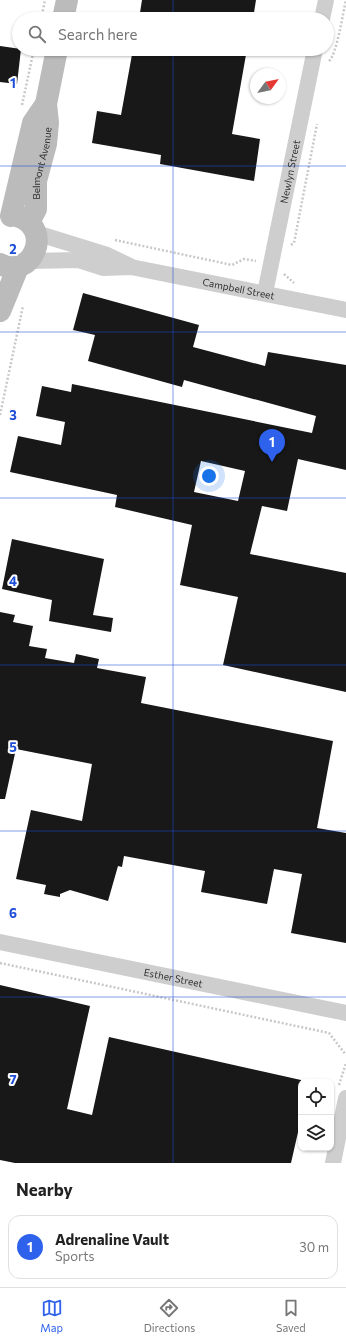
<!DOCTYPE html>
<html lang="en">
<head>
<meta charset="utf-8">
<style>
	:root { --surface:#fff; --page:#f2f2f2; --text:#222; --muted:#767676; --line:#e0e0e0; --accent:#2e62ed }
	body { margin:0; font-family:Commissioner,sans-serif; background:var(--page); color:var(--text) }
	.controls { position:absolute; right:12px; bottom:12px; display:grid; overflow:hidden; border-radius:8px; box-shadow:0 1px 3px #0004 }
	.controls button { width:36px; height:36px; display:grid; place-items:center; padding:0; border:0; border-bottom:1px solid var(--line); background:var(--surface); color:var(--text); font:20px sans-serif }
	.compass { position:absolute; left:250px; top:68px; width:36px; height:36px; border-radius:50%; background:var(--surface); box-shadow:0 1px 3px #0004; rotate:57deg }
	.you { position:absolute; left:209px; top:476px; width:14px; height:14px; margin:-10px; border:3px solid #fff; border-radius:50%; background:#1a73e8; box-shadow:0 0 0 6px #1a73e833 }
	.badge { display:grid; place-items:center; width:26px; height:26px; border-radius:50%; background:var(--accent); color:#fff; font-size:13px; font-weight:700 }
	.pin { position:absolute; translate:-50% -33px; filter:drop-shadow(0 1px 2px #0008) }
	.pin::after { content:''; position:absolute; top:21px; width:14px; height:12px; background:inherit; clip-path:polygon(0 0,100% 0,50% 100%) }
	.list { margin:0; padding:0; list-style:none }
	h2 { display:flex; justify-content:space-between; align-items:center; height:52px; margin:0; padding:0 16px; font-size:17px }
	h2 small { font-size:13px; font-weight:400; color:var(--muted) }
	.list li { display:grid; grid-template-columns:26px 1fr auto; gap:12px; align-items:center; box-sizing:border-box; height:64px; margin:0 8px 8px; padding:0 8px; border:1px solid var(--line); border-radius:12px }
	.list b { display:block; font-size:15px; white-space:nowrap }
	.list p { margin:0; font-size:13px; white-space:nowrap; color:var(--muted) }
	.list em { font-size:13px; font-style:normal; color:var(--muted) }
	.icon { flex:none; width:22px; height:22px; fill:none; stroke:currentColor; stroke-width:2; stroke-linecap:round; stroke-linejoin:round }
	.map { position:relative; flex:none; width:346px; height:1163px; overflow:hidden }
	.search { position:absolute; background:var(--surface); box-shadow:0 1px 3px #0004; left:12px; right:12px; top:12px; height:44px; display:flex; align-items:center; gap:10px; box-sizing:border-box; padding:0 14px; border-radius:22px; color:var(--muted); font-size:15px }
	.sheet { height:124px; background:var(--surface) }
	nav { display:flex; justify-content:space-around; align-items:center; box-sizing:border-box; height:56px; border-top:1px solid var(--line); background:var(--surface); font-size:11px; color:var(--muted) }
	nav a { display:grid; justify-items:center; gap:2px }
	nav .on { color:var(--accent) }
	.map>svg:first-child { display:block }
	.building { fill:#181818; fill-rule:evenodd }
	.lines { fill:none; stroke-linecap:round; stroke-linejoin:round }
	.path { stroke:#c8c8c8; stroke-width:2.5; stroke-dasharray:2 2; stroke-linecap:butt }
	.minor { stroke:#cecece; stroke-width:16 }
	.secondary { stroke:#bbb; stroke-width:22 }
	.grid { fill:none; stroke:#1d4ed8; stroke-width:1; stroke-opacity:0.55 }
	.labels { text-anchor:middle; dominant-baseline:central; stroke-width:4; stroke-linejoin:round; paint-order:stroke }
	.street-label { font-size:10px; fill:#313131; stroke:#fff }
	.grid-label { font-size:13px; text-anchor:middle; font-weight:bold; fill:#1d4ed8; stroke:#fff; stroke-width:4; stroke-linejoin:round; paint-order:stroke }
</style>
</head>
<body>
<div class="map">
<svg width="346" height="1163" viewBox="0 0 346 1163">
	<rect width="100%" height="100%" fill="#fff"/>
	<!-- building -->
	<g class="building">
		<path d="M142 0H256L253 19H139Z"/>
		<path d="M0 46 21 49 17 84 0 82Z"/>
		<path d="M133 49H247L232 134 260 139 254 181 160 164 161 155 92 143 97 111 121 115Z"/>
		<path d="M83 293 199 325 193 347 265 366 268 352 346 365V470L298 459 287 511 262 506 250 554 346 573V692L223 665 238 597 180 585 192 525 115 507 117 495 10 472 18 436 61 445 65 422 36 416 42 386 71 392 72 384 312 433 316 416 184 380 182 387 88 361 95 335 73 330ZM201 461 245 471 238 501 194 492Z"/>
		<path d="M12 539 104 559 93 615 113 618 111 632 49 621 52 600 2 589Z"/>
		<path d="M0 612 15 615 13 622 33 626 29 646 47 649 45 658 74 663 76 654 99 659 97 668 146 677 141 703 333 741 317 828 346 833V943L291 933 302 874 274 869 267 904 201 892 205 871 124 856 122 867 118 866 108 901 70 890 60 894V897L44 894 46 885 16 879 31 810 82 821 92 764 16 749 5 799H0Z"/>
		<path d="M0 985 90 1006 67 1109 92 1115 109 1037 301 1080V1119L291 1163H15L0 1160Z"/>
	</g>
	<g class="lines">
		<!-- path -->
		<g class="path">
			<path d="M41 19 45 0"/>
			<path d="M329 61C337 54 343 12 346 0"/>
			<path d="M22 105 34 49"/>
			<path d="M115 240 232 265 244 259 256 261"/>
			<path d="M291 245 294 243 317 124"/>
			<path d="M284 274 294 283"/>
			<path d="M0 415 23 306"/>
			<path d="M0 963 329 1033 346 1055"/>
			<path d="M339 1085 346 1063"/>
		</g>
		<!-- minor -->
		<g class="minor">
			<path d="M322 19 326 0"/>
			<path d="M36 233 107 255 130 266"/>
			<path id="s1" d="M28 261 78 260 103 268 131 267 346 310"/>
			<path id="s2" d="M265 293 315 49"/>
			<path id="s3" d="M0 942 346 1013"/>
			<path d="M333 1163 346 1098"/>
		</g>
		<!-- secondary -->
		<g class="secondary">
			<path d="M63 19 67 0"/>
			<path d="M11 216 33 123 46 104"/>
			<path id="s4" d="M29 222 36 209V181L46 144 48 123 46 104 57 49"/>
			<path d="M0 264C32 281 55 228 17 216"/>
			<path d="M0 311 18 267"/>
		</g>
	</g>
	<!-- grid -->
	<path class="grid" d="M173 0V19M173 49V1163M0 166H346M0 332H346M0 498H346M0 665H346M0 831H346M0 997H346"/>
	<g class="labels">
		<!-- street labels -->
		<g class="street-label">
			<text stroke="none"><textPath href="#s4" startOffset="61">Belmont Avenue</textPath></text>
			<text stroke="none"><textPath href="#s2" startOffset="124">Newlyn Street</textPath></text>
			<text stroke="none"><textPath href="#s1" startOffset="214">Campbell Street</textPath></text>
			<text stroke="none"><textPath href="#s3" startOffset="177">Esther Street</textPath></text>
		</g>
	</g>
	<g class="grid-label">
		<text x="13" y="88">1</text>
		<text x="13" y="254">2</text>
		<text x="13" y="420">3</text>
		<text x="13" y="586">4</text>
		<text x="13" y="752">5</text>
		<text x="13" y="918">6</text>
		<text x="13" y="1084">7</text>
	</g>
</svg>
<div class="controls">
<button><svg class="icon" aria-label="locate" viewBox="0 0 24 24"><circle cx="12" cy="12" r="6"/><path d="M12 2v4M12 18v4M2 12h4M18 12h4"/></svg></button>
<button><svg class="icon" aria-label="layers" viewBox="0 0 24 24"><path d="M12 4l9 5-9 5-9-5zM3 14l9 5 9-5"/></svg></button>
</div>
<svg class="compass" viewBox="-18 -18 36 36"><path d="M0-13l5 13h-10z" fill="#e53935"/><path d="M0 13l5-13h-10z" fill="#767676"/></svg>
<div class="you"></div>
<div class="pin badge" style="left:272px;top:462px">1</div>
<div class="search"><svg class="icon" aria-label="search" viewBox="0 0 24 24"><circle cx="10" cy="10" r="6"/><path d="M15 15l6 6"/></svg>Search here</div>
</div>
<section class="sheet">
<h2>Nearby<small></small></h2>
<ul class="list">
<li><span class="badge">1</span><div><b>Adrenaline Vault</b><p>Sports</p></div><em>30 m</em></li>
</ul>
</section>
<nav>
<a class="on"><svg class="icon" aria-label="map" viewBox="0 0 24 24"><path d="M3 6l6-2 6 2 6-2v14l-6 2-6-2-6 2zM9 4v14M15 6v14"/></svg>Map</a>
<a><svg class="icon" aria-label="directions" viewBox="0 0 24 24"><path d="M12 3l9 9-9 9-9-9zM9 14v-3h6M13 9l2 2-2 2"/></svg>Directions</a>
<a><svg class="icon" aria-label="saved" viewBox="0 0 24 24"><path d="M7 4h10v16l-5-4-5 4z"/></svg>Saved</a>
</nav>
</body>
</html>
